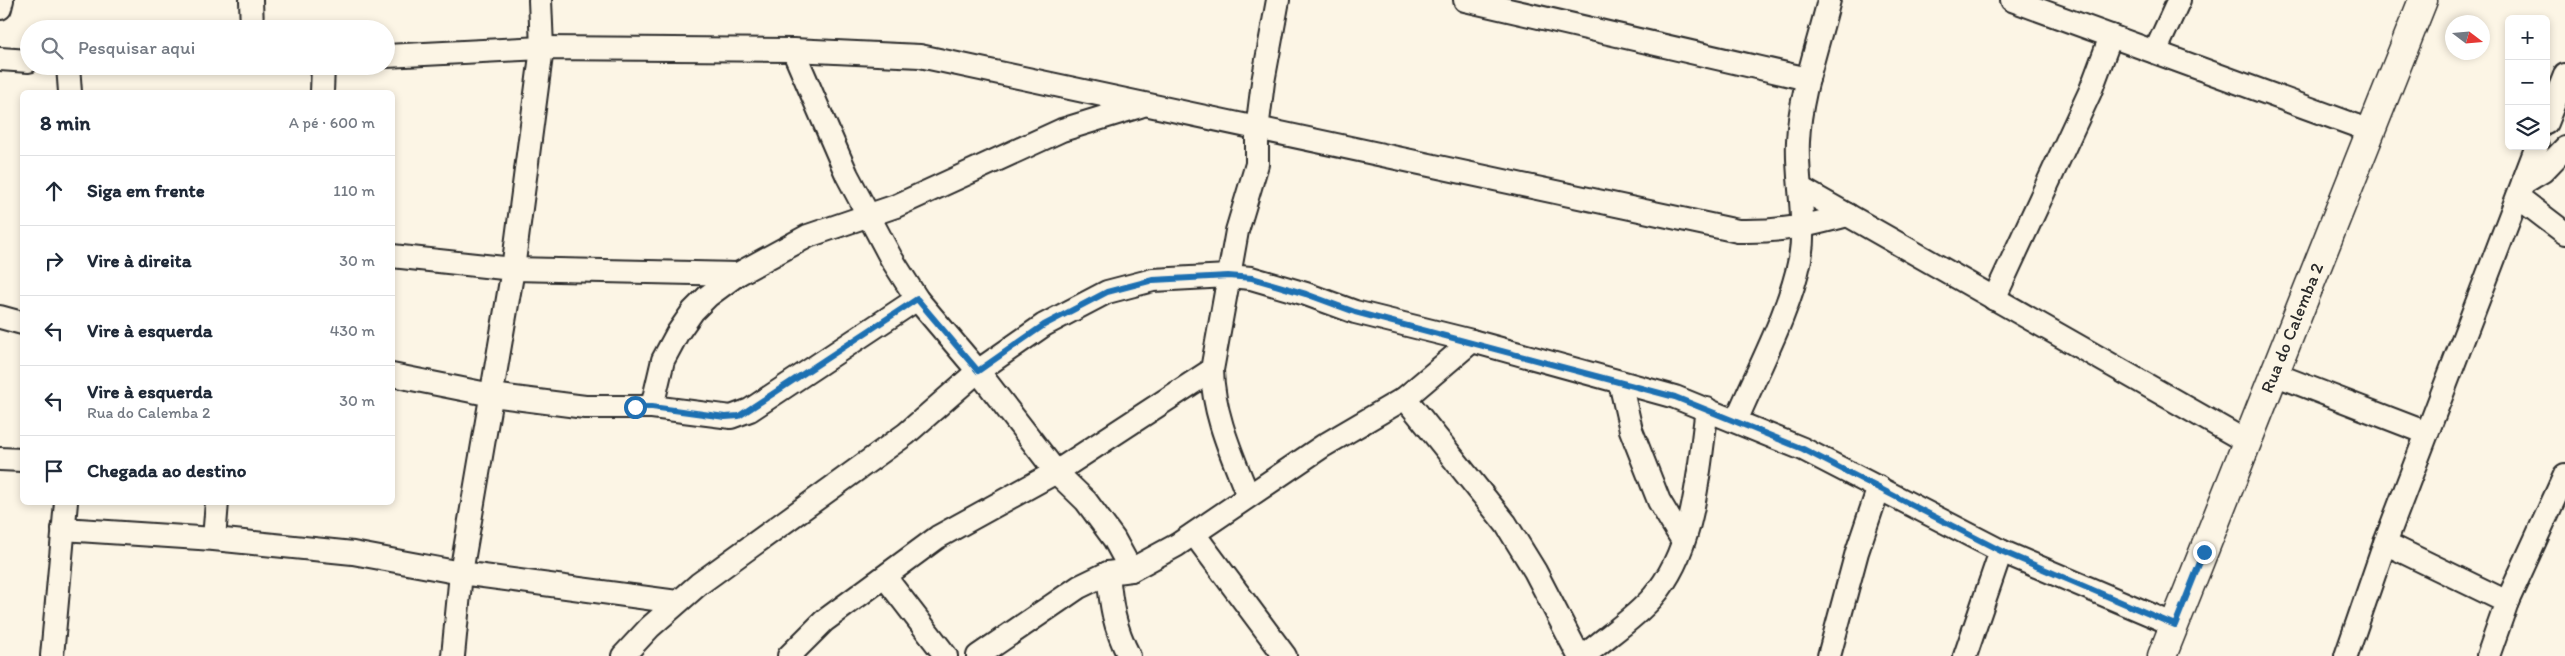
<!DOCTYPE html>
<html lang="pt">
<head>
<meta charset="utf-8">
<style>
	:root { --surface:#fff; --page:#f6f6f7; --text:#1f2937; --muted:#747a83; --line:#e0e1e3 }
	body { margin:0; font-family:Itim,sans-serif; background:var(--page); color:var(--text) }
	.controls { position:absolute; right:15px; top:15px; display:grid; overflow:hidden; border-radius:8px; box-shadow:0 2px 8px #0003 }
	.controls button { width:45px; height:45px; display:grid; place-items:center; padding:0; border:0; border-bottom:1px solid var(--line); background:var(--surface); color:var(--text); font:25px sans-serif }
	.compass { position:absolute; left:2445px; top:15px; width:45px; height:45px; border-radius:50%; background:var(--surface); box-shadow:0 2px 8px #0003; rotate:106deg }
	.stop { position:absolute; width:15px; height:15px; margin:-11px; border:4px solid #1f6fb2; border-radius:50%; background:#fff }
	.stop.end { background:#1f6fb2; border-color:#fff; box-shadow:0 1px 5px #0008 }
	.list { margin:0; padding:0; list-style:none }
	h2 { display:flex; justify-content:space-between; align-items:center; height:65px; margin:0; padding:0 20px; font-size:21px }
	h2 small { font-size:16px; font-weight:400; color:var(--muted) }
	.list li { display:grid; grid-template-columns:32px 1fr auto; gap:15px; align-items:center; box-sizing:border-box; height:70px; padding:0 20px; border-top:1px solid var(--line) }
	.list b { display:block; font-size:19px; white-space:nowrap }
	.list p { margin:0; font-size:16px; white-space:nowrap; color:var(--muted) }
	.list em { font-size:16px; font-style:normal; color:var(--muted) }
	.icon { flex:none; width:28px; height:28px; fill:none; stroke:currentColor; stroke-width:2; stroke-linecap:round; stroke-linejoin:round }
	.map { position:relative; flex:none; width:2565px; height:656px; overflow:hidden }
	.search { position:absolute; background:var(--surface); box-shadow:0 2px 8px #0003; left:20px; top:20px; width:375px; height:55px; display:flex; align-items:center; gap:12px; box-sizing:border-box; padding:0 18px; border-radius:28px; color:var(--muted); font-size:19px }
	.panel { position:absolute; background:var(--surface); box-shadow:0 2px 8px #0003; left:20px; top:90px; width:375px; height:415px; border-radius:8px }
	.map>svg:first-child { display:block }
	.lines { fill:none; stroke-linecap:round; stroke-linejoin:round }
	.minor-casing { stroke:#2b2b2b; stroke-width:26 }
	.secondary-casing { stroke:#2b2b2b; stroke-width:31 }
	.minor { stroke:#fcf5e5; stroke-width:22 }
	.secondary { stroke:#fcf5e5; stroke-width:28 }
	.route { stroke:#1f6fb2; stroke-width:6 }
	.labels { text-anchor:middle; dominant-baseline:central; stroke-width:4; stroke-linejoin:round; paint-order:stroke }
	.street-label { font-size:18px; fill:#2b2b2b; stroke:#fcf5e5 }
</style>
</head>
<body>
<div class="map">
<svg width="2565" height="656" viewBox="0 0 2565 656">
	<rect width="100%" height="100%" fill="#fcf5e5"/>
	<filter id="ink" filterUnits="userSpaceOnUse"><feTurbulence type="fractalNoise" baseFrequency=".02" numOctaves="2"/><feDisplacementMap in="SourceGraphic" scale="10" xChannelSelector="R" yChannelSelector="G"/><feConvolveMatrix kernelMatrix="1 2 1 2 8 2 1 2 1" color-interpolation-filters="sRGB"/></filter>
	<g filter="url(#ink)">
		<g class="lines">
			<!-- minor casing -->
			<g class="minor-casing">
				<g id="minor">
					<path d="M251 0 252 29"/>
					<path d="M1465 0 1808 79"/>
					<path d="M2012 0 2371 131"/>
					<path d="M0 8 2 0"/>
					<path d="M793 50 847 175 891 258 917 299 978 371 1056 472 1086 501 1114 539 1131 570"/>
					<path d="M2155 52 2179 0"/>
					<path d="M386 56 542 48 793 50 920 56 1738 231C1780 232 1807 226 1848 215"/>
					<path d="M0 59 29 61"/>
					<path d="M68 66 70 92"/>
					<path d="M322 92 323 66"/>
					<path d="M2546 123 2565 75"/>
					<path d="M2523 183 2543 171 2565 148"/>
					<path d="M1802 189 2247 442"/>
					<path d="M2518 197 2565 233"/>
					<path d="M392 256 513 269 738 274"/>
					<path d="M1994 299 2090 92 2111 36"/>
					<path d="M0 317 22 323"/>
					<path d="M2274 374 2427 433"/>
					<path d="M392 375 492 395 585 407H652L731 417 750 410 917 299"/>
					<path d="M1620 382 1631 430 1659 501 1683 541"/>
					<path d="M1405 398 1506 524 1535 571 1579 656"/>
					<path d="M652 407 663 360 677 334 693 311 708 296 738 274 808 236 896 206 1062 130 1140 106"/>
					<path d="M1736 421C1757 371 1790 311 1800 259 1807 218 1796 180 1798 141 1800 94 1818 46 1829 0"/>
					<path d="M0 459 22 460"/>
					<path d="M1248 496C1232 455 1213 414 1212 370L1237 231 1257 164V130L1263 82 1278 0"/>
					<path d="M63 529 214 539 353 553 461 573 677 602"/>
					<path d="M1194 534 1285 656"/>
					<path d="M214 539 217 502"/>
					<path d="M2385 543 2507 602"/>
					<path d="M1108 573C1111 605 1114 627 1129 656"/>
					<path d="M885 577 946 656"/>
					<path d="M52 656 66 502"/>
					<path d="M453 656 461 573 513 269 542 48 540 0"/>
					<path d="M623 656 650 627 699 584 906 434 978 371 1044 325 1107 292 1153 280 1228 276 1251 278 1306 294 1355 312 1472 341 1675 397 1803 449 2001 551 2175 625"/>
					<path d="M789 656 824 621 938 537 1056 472 1212 370"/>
					<path d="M978 656 1079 587 1108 573 1131 570 1177 545 1323 446 1405 398 1472 341"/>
					<path d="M1584 656C1607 636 1633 620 1653 597 1696 547 1698 472 1707 409"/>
					<path d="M1829 656 1857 552 1879 487"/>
					<path d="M1965 656 2001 551"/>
					<path d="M2346 656 2385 543 2537 146"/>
					<path d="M2488 656 2507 602 2565 475"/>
				</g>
			</g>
			<!-- secondary casing -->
			<g class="secondary-casing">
				<path id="secondary" d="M2162 656 2423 0"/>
			</g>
			<!-- minor -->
			<use href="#minor" class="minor"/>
			<!-- secondary -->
			<use href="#secondary" class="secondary"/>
		</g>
	</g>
	<g class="lines" filter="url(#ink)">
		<!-- route -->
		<path class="route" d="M635 407H652L725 417 739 416 917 299 978 371 1044 325 1107 292 1153 280 1228 276 1252 278 1306 294 1355 312 1675 397 1803 449 2001 551 2175 625 2204 552"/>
	</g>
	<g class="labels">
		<!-- street labels -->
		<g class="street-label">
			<text transform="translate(2292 328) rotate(-68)">Rua do Calemba 2</text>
		</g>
	</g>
</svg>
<div class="controls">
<button>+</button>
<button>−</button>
<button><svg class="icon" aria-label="layers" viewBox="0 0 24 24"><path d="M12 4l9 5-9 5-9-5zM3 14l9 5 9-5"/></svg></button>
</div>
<svg class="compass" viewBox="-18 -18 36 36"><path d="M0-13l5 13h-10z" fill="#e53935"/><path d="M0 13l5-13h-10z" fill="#747a83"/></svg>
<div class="stop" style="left:635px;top:407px"></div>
<div class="stop end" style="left:2204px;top:552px"></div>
<div class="search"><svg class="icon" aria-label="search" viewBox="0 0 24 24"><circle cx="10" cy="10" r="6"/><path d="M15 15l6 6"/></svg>Pesquisar aqui</div>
<section class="panel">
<h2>8 min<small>A pé · 600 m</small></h2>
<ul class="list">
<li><svg class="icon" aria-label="ahead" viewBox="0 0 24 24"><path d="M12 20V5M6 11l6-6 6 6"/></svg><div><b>Siga em frente</b></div><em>110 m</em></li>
<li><svg class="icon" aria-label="right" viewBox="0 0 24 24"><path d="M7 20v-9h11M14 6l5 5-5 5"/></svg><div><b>Vire à direita</b></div><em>30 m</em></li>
<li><svg class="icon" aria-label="left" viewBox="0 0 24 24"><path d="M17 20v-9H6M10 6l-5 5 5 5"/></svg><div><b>Vire à esquerda</b></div><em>430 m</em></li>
<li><svg class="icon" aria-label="left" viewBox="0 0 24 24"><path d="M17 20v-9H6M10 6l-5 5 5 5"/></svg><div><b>Vire à esquerda</b><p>Rua do Calemba 2</p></div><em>30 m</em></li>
<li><svg class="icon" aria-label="arrive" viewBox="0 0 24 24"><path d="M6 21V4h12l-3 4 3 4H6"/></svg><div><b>Chegada ao destino</b></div></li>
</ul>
</section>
</div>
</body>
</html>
